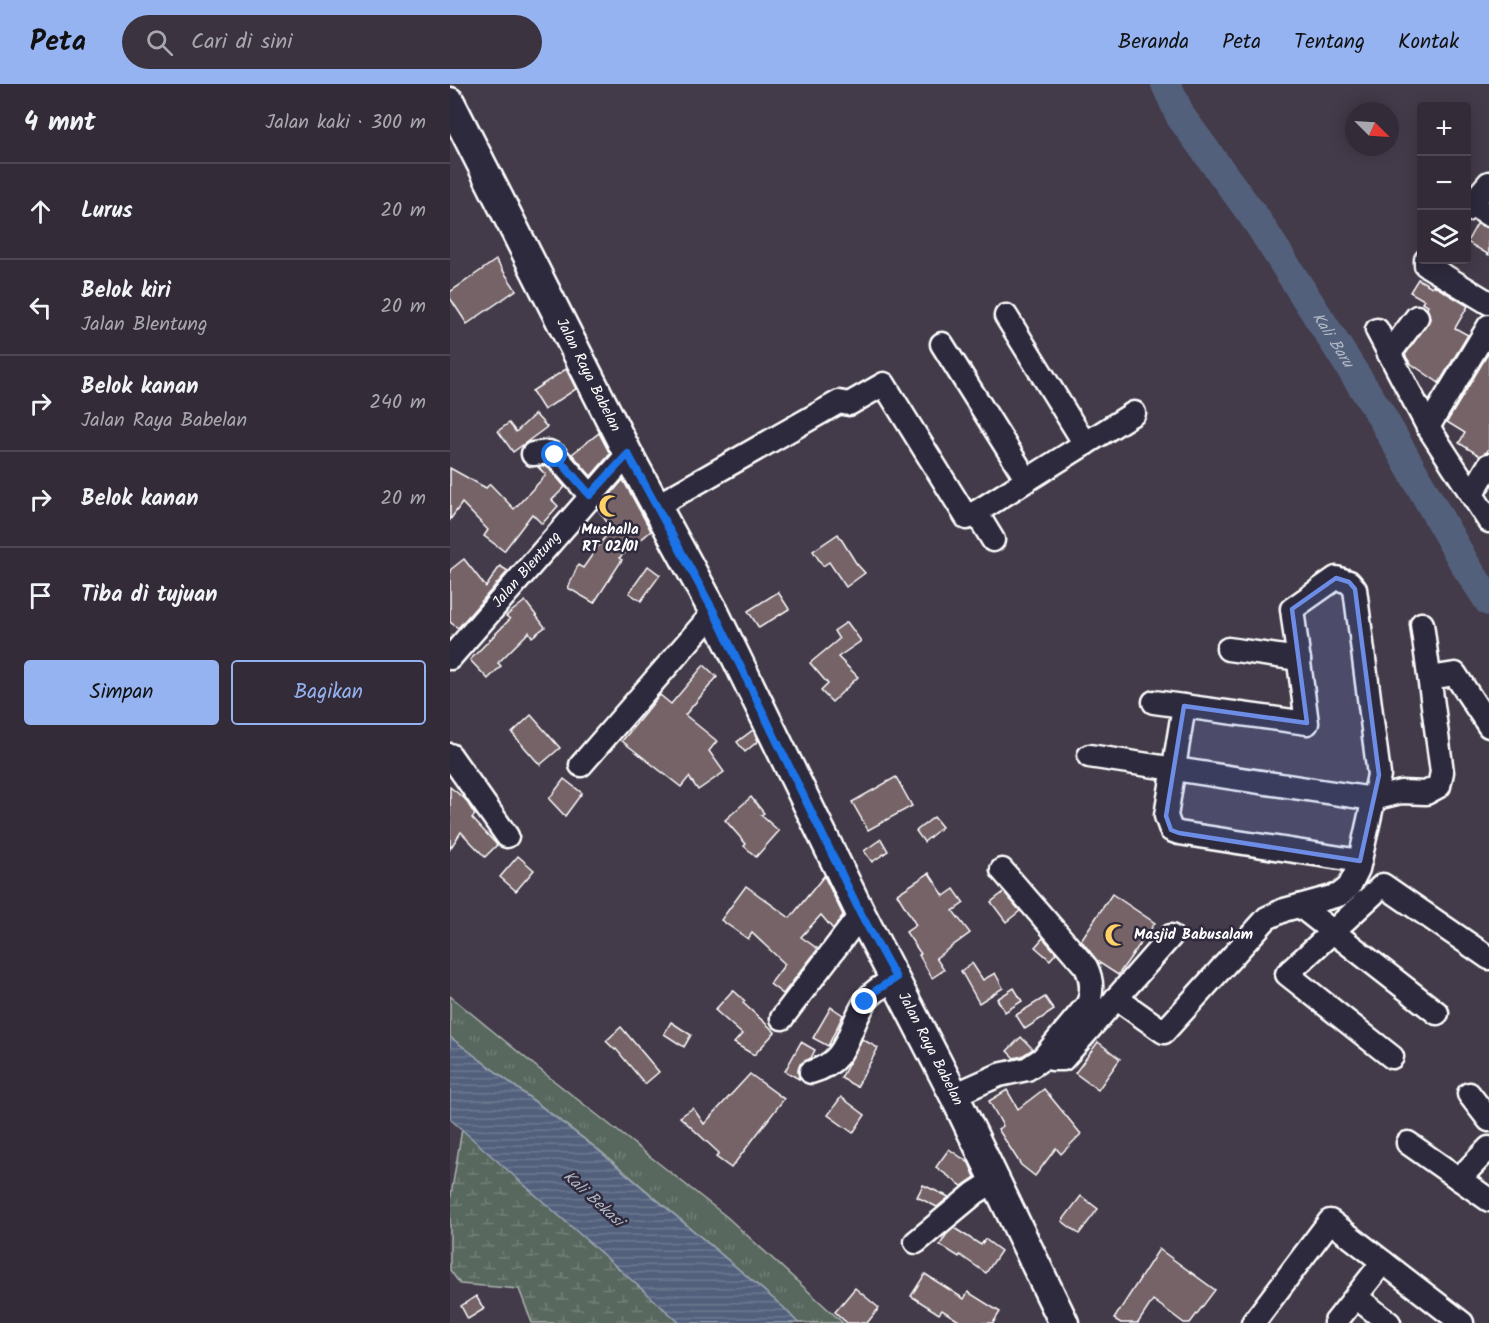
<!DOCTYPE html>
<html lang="id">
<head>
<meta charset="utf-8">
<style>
	:root { --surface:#332c38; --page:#3b3440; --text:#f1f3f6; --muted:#a9a7ae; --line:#4e4853; --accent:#95b2f1 }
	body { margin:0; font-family:Kalam,sans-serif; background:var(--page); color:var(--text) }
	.controls { position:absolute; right:18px; top:18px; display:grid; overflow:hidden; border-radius:6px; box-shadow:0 3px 15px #0003 }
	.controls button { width:54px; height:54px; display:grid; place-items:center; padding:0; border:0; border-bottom:2px solid var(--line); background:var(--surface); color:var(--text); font:30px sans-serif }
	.compass { position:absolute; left:895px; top:18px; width:54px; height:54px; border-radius:50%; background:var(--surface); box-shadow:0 3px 15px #0003; rotate:114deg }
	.stop { position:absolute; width:18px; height:18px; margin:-14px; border:4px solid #1a73e8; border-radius:50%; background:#fff }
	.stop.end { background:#1a73e8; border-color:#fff; box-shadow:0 2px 6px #0008 }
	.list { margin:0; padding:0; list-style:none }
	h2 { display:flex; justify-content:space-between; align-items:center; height:78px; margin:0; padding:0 24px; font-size:26px }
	h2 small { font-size:20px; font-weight:400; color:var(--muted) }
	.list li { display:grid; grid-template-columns:39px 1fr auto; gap:18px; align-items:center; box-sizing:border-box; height:96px; padding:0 24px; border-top:2px solid var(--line) }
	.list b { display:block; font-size:22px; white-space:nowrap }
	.list p { margin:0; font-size:20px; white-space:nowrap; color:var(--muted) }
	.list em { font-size:20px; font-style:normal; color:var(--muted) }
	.actions { display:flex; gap:12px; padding:18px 24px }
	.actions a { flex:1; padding:14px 0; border:2px solid var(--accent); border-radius:6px; text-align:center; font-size:21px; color:var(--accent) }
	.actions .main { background:var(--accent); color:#111 }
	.icon { flex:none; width:33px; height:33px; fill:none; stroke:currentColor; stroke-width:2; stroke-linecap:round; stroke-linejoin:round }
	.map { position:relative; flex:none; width:1039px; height:1239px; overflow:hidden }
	header { display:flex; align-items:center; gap:36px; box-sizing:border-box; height:84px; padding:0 30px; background:var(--accent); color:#111 }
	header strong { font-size:28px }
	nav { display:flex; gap:33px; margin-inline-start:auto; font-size:21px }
	.search { width:420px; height:54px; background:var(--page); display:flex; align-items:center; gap:15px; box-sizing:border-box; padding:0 21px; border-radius:33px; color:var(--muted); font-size:22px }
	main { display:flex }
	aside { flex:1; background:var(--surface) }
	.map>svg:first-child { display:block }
	.grass { fill:url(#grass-tufts); stroke:#acb4af; stroke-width:1.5 }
	.wetland { fill:url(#wetland-marsh); stroke:#acb4af; stroke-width:1.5 }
	.water { fill:url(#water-rules); stroke:#97a0b0; stroke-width:1.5 }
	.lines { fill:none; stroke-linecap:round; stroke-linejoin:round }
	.river { stroke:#52617c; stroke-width:30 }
	.building { fill:#756368; stroke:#fff; stroke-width:1.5 }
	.minor-casing { stroke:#fff; stroke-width:27 }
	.major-casing { stroke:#fff; stroke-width:33 }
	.minor { stroke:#2f2a3d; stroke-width:22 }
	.major { stroke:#2f2a3d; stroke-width:28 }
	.route { stroke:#1a73e8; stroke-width:8 }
	.marked { fill:#6c8ce6; fill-opacity:0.2; stroke:#6c8ce6; stroke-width:4.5; stroke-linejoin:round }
	.labels { text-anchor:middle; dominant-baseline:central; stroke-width:5; stroke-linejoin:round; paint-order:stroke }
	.street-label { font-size:15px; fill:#fff; stroke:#2f2a3d }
	.poi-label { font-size:15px; font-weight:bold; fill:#fff; stroke:#2f2a3d }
	.water-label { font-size:16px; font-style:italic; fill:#b1b8c4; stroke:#2f2a3d }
</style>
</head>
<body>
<header>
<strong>Peta</strong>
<div class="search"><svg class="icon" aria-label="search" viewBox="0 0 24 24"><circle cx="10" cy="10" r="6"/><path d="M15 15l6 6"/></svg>Cari di sini</div>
<nav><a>Beranda</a><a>Peta</a><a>Tentang</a><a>Kontak</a></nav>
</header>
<main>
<aside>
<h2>4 mnt<small>Jalan kaki · 300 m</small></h2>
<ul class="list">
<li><svg class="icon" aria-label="ahead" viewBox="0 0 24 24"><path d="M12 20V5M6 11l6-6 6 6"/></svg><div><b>Lurus</b></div><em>20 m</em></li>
<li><svg class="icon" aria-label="left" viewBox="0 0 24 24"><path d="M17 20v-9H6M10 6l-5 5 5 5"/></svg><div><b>Belok kiri</b><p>Jalan Blentung</p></div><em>20 m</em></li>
<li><svg class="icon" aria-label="right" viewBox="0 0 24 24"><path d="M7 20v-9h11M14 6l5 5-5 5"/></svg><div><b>Belok kanan</b><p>Jalan Raya Babelan</p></div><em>240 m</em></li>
<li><svg class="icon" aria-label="right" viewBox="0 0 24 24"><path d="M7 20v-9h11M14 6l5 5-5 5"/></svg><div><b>Belok kanan</b></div><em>20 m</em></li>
<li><svg class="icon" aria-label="arrive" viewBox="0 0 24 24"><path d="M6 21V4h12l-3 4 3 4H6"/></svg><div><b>Tiba di tujuan</b></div></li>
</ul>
<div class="actions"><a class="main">Simpan</a><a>Bagikan</a></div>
</aside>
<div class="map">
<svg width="1039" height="1239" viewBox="0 0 1039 1239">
	<defs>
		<pattern id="grass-tufts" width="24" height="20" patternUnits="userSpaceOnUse" patternTransform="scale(1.5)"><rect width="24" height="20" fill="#59685f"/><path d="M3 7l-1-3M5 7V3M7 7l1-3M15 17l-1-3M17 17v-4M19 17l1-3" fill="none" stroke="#727f77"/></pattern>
		<pattern id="wetland-marsh" width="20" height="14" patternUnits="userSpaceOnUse" patternTransform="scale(1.5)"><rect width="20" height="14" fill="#59685f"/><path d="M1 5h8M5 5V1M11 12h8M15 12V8" fill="none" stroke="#727f77"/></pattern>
		<pattern id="water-rules" width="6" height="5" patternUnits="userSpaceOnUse" patternTransform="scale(1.5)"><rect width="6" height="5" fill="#52617c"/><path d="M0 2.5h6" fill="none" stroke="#6c7990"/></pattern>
	</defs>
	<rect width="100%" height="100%" fill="#443b4a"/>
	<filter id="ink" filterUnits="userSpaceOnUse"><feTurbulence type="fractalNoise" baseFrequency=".0167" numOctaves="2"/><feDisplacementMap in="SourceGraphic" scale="12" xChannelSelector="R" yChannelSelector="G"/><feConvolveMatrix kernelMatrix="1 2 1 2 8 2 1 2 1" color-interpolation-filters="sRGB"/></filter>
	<g filter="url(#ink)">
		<!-- grass -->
		<path class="grass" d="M0 912 94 989 277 1133 393 1239H348L333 1223 149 1066 0 953Z"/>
		<!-- wetland -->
		<path class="wetland" d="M12 1045 230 1239H82L69 1205 10 1200 0 1186V1117Z"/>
		<!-- water -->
		<path class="water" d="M0 953 148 1066 333 1223 348 1239H230L0 1035Z"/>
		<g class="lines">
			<!-- river -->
			<path class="river" id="s1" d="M716 0 731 33 807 137 929 328 1016 482 1039 517"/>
		</g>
		<!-- building -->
		<g class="building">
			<path d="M1027 140 1039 144V171L1017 158Z"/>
			<path d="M46 176 66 206 17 240 0 214V208Z"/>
			<path d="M968 195 982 203 983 201 1018 222 1005 244 1018 251 989 299 960 279 955 271 980 235 977 224 978 222 972 219 974 216 960 208Z"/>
			<path d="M1039 268V364L1037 368 1030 372 1009 359 1015 349 997 338Z"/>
			<path d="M116 285 126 305 94 326 82 307Z"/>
			<path d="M85 330 97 343 63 368 48 347 59 339 66 348Z"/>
			<path d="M149 349 160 370 141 392 122 370Z"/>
			<path d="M97 382 115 403 102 416 108 422 92 440 82 430 54 467 34 452 38 446 12 419 0 436V384L36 404 40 400 64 425 96 391 88 383Z"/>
			<path d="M173 396 201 447 169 474 172 476 144 519 118 504 128 481 133 484 161 444 148 425Z"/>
			<path d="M388 450 406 479 415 489 396 503 379 478 373 482 363 467Z"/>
			<path d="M14 475 36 503 50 482 58 487 8 544 0 538V486Z"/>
			<path d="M198 482 210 491 191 517 179 509Z"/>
			<path d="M328 508 339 525 309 544 298 527Z"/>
			<path d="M75 517 95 543 82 553 79 548 48 579 51 582 38 595 20 576 60 535 56 532Z"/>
			<path d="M397 538 411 557 388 573 408 593 382 618 371 607 378 600 360 579 389 555 384 547Z"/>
			<path d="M254 581 267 593 235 631 267 657 259 667 274 688 248 706 239 693 231 703 172 657 210 611 221 620Z"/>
			<path d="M81 631 110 664 90 681 62 649Z"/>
			<path d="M303 646 308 657 295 668 287 658Z"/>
			<path d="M446 693 462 722 418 746 402 718Z"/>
			<path d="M114 695 132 709 115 732 99 715Z"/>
			<path d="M0 703 15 715 25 731 22 734 47 761 35 773 11 748 0 765Z"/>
			<path d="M301 713 314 729 311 731 329 747 306 773 294 762 296 760 275 736Z"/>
			<path d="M484 733 492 743 474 758 466 747Z"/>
			<path d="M431 755 438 767 422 778 414 767Z"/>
			<path d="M68 772 84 786 66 807 50 793Z"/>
			<path d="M479 789 494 812 504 805 514 819 503 827 520 849 486 874 494 886 482 894 469 871 471 870 456 848 466 841 447 810Z"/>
			<path d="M374 792 393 831 383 845 371 831 351 853 368 865 333 910 320 900 335 880 302 849 298 855 271 836 296 802 340 834Z"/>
			<path d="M554 808 570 827 556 838 541 818Z"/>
			<path d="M662 810 705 839 668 891 648 878 631 856Z"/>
			<path d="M593 854 606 869 600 876 585 863Z"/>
			<path d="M522 879 533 896 545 889 553 904 529 919 511 887Z"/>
			<path d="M564 904 572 917 555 928 547 915Z"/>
			<path d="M283 906 295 917 293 919 325 948 304 971 284 959 292 950 265 926Z"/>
			<path d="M595 913 604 926 575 945 566 931Z"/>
			<path d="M381 923 393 931 378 962 363 954Z"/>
			<path d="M221 938 241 951 234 963 214 950Z"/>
			<path d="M171 943 209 988 195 1000 166 965 165 966 156 957Z"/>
			<path d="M571 953 583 965 572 972 564 974 557 967Z"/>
			<path d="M412 955 428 964 407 1003 391 994Z"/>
			<path d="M351 958 365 966 361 974 350 980 348 986 349 995 335 987Z"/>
			<path d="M648 958 670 975 648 1006 625 989Z"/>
			<path d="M300 990 334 1015 281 1084 266 1073 269 1069 230 1033 243 1024 254 1040Z"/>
			<path d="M594 1005 631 1050 611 1070 606 1064 585 1092 571 1081 548 1045 553 1042 539 1017 557 1006 568 1025Z"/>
			<path d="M391 1013 415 1031 403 1049 378 1031Z"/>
			<path d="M499 1065 519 1079 525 1093 512 1102 486 1083Z"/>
			<path d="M473 1101 499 1113 487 1123 467 1113Z"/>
			<path d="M631 1112 648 1125 629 1150 612 1137Z"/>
			<path d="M504 1144 531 1161 535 1155 551 1167 536 1189 510 1171 509 1173 490 1161 496 1151Z"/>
			<path d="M709 1165 765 1206 740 1239H734L703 1216 688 1239H671L664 1235Z"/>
			<path d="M475 1190 514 1215 518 1208 550 1228 543 1239H512L492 1226 489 1230 461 1212Z"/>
			<path d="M405 1204 429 1224 417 1239H397L385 1228Z"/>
			<path d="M26 1212 34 1225 18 1235 11 1222Z"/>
		</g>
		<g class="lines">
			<!-- minor casing -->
			<g class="minor-casing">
				<g id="minor">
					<path d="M1021 120 1039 131"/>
					<path d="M1016 126 1039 99"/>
					<path d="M976 176V181L1039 219"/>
					<path d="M556 232 635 360"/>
					<path d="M927 246 978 343 1039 437"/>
					<path d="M492 260 577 396"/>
					<path d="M939 270 967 233"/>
					<path d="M978 343 1039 242"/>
					<path d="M83 370 99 368 105 371 140 411"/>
					<path d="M1022 410 1039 381"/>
					<path d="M206 422 389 318 399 320 434 300 517 434 684 329"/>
					<path d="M526 428 543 456"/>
					<path d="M778 565 849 575"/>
					<path id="s2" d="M0 574 178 370"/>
					<path d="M980 594 1005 590 1039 642"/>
					<path d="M734 622 716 732 721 746 729 749 910 777"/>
					<path d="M0 671 57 752"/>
					<path d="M639 672 923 715 951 708 976 709 989 702 992 688 972 540"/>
					<path d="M131 681 264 528"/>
					<path d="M850 822 987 929"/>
					<path d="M666 914 714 948 817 834 834 826 889 811 899 803 908 785 929 691 905 505 899 498 886 494 842 525 857 639 704 618"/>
					<path d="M332 934 411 830"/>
					<path d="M942 973 837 890 933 801 1039 874"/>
					<path d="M602 975H613L721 852"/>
					<path d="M361 988C401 977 396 946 416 917 423 906 435 901 446 894"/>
					<path d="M1019 1010 1039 1036"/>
					<path d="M504 1011 549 991 577 985 592 975 638 920C643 907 642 895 636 883L552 786"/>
					<path d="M958 1059 1039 1116"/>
					<path d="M1009 1095 1039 1064"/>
					<path d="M466 1158 525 1109 544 1097"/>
					<path d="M906 1213 939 1239"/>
					<path d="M803 1239 880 1137 1012 1239"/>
					<path d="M885 1239 933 1178"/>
				</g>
			</g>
			<!-- major casing -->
			<g class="major-casing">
				<g id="major">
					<path id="s3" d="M0 18 178 370 264 528 411 830 504 1011 614 1239"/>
				</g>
			</g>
			<!-- minor -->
			<use href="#minor" class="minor"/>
			<!-- major -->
			<use href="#major" class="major"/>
		</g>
	</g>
	<g class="lines" filter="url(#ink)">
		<!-- route -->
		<path class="route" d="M105 371 140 411 178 370 264 528 411 830 446 894 425 907 415 918"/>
	</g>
	<!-- marked area -->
	<path class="marked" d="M886 494 899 498 905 505 929 691 910 777 729 749 721 746 716 732 734 622 857 639 842 525Z"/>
	<!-- icons -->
	<defs>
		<g id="mosque-bare" transform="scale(1.8)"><path d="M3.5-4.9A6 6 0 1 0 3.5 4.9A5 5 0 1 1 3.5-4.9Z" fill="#ffd166" stroke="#2f2a3d" stroke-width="2.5" paint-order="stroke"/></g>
	</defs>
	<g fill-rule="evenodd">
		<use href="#mosque-bare" x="160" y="422"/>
		<use href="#mosque-bare" x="666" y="851"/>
	</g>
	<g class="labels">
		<!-- street labels -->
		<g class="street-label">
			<text stroke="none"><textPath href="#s3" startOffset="306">Jalan Raya Babelan</textPath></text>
			<text stroke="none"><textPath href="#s2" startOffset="117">Jalan Blentung</textPath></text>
			<text stroke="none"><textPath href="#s3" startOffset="1062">Jalan Raya Babelan</textPath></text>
		</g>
		<!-- poi labels -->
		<g class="poi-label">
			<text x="160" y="446">Mushalla<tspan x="160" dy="17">RT 02/01</tspan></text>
			<text x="684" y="851" text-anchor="start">Masjid Babusalam</text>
		</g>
		<!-- water labels -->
		<g class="water-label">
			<text stroke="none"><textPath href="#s1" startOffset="306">Kali Baru</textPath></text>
			<text transform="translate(143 1115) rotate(42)">Kali Bekasi</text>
		</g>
	</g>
</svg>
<div class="controls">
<button>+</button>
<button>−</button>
<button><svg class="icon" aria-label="layers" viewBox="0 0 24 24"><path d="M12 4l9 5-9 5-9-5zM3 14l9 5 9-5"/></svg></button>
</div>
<svg class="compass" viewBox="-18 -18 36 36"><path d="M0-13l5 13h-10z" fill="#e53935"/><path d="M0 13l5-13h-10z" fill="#a9a7ae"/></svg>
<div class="stop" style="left:105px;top:371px"></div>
<div class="stop end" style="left:415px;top:918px"></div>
</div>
</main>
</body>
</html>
